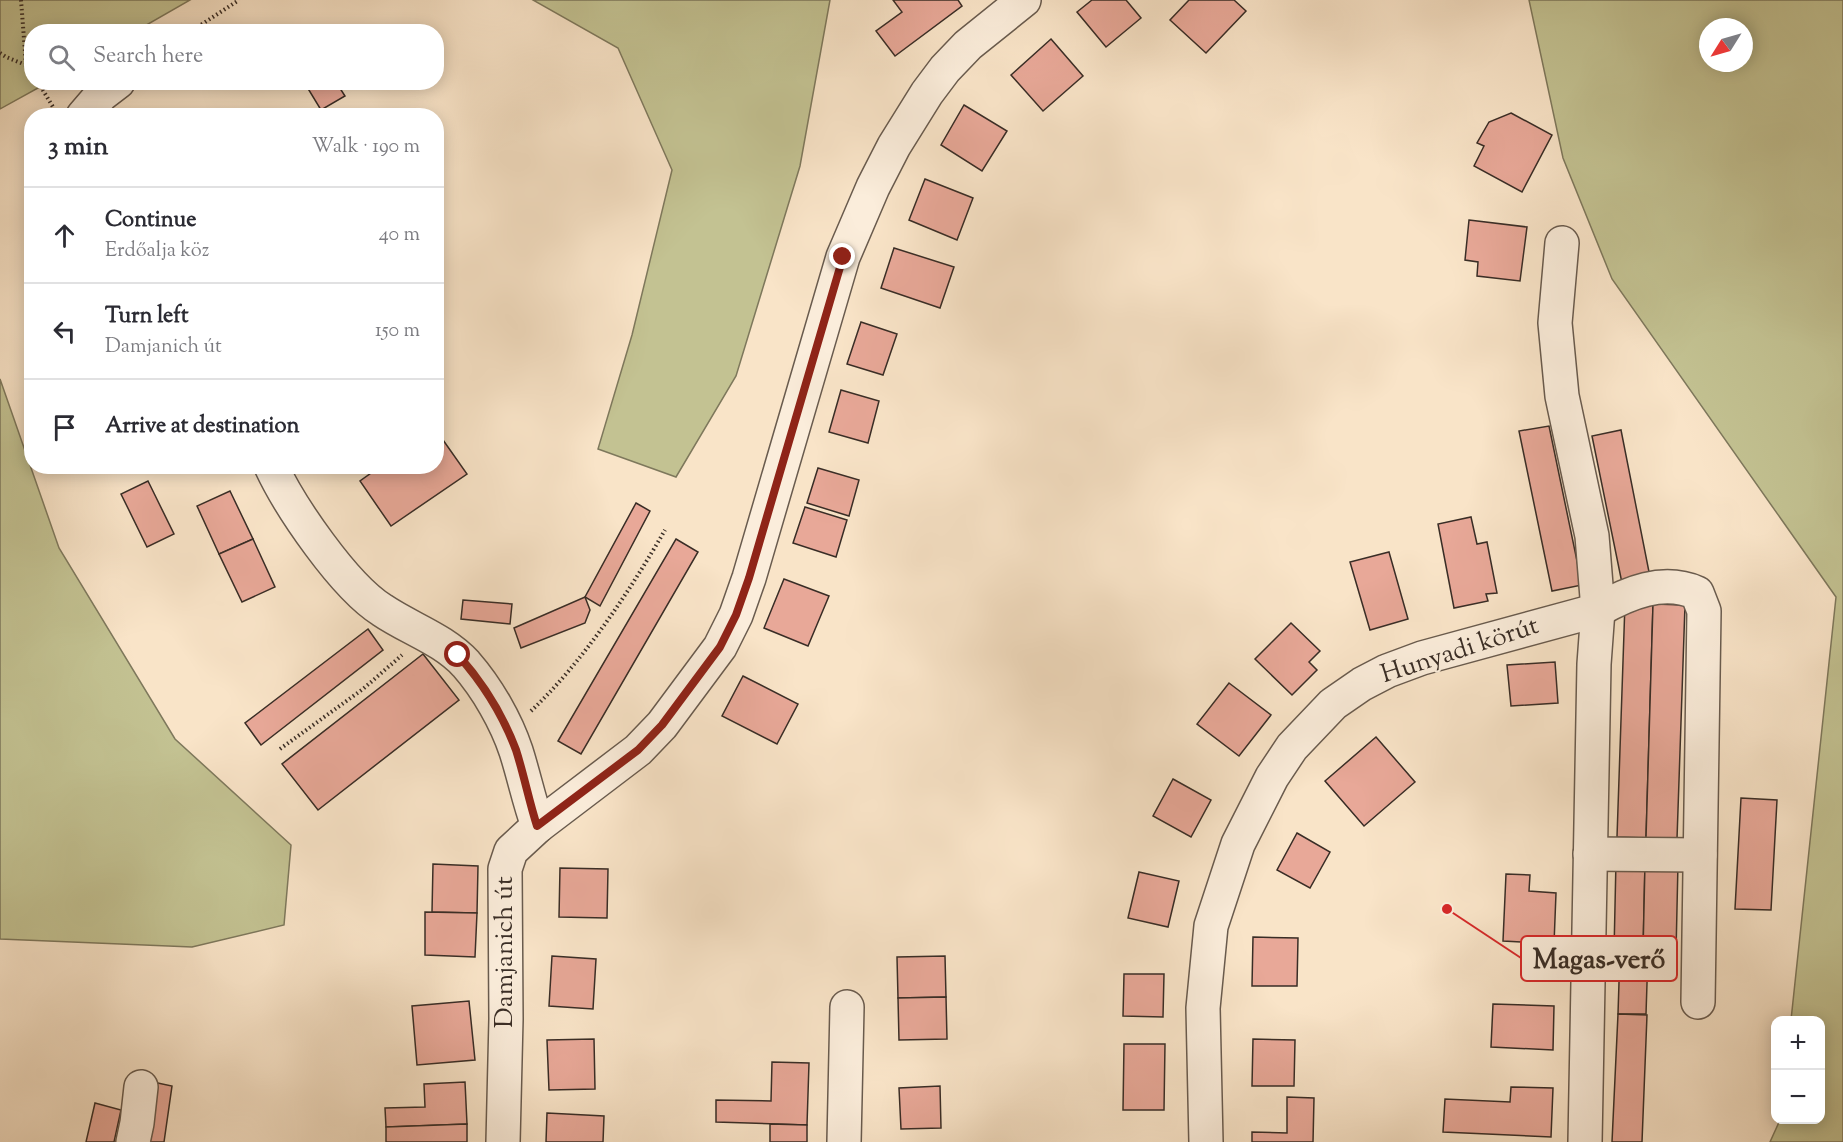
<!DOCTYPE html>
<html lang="en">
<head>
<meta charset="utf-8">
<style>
	:root { --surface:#fff; --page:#f2f2f3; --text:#2b2b33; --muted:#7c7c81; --line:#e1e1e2 }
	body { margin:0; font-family:"Sorts Mill Goudy",serif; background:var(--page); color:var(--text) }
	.controls { position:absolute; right:18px; bottom:18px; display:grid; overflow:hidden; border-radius:12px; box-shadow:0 3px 15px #0003 }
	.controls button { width:54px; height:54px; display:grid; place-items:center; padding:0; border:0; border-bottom:2px solid var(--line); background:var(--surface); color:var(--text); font:30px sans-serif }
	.compass { position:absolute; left:1699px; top:18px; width:54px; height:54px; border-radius:50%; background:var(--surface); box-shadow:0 3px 15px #0003; rotate:233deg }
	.stop { position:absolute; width:18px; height:18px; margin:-14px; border:4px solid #8f2418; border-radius:50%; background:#fff }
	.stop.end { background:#8f2418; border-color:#fff; box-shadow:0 2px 6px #0008 }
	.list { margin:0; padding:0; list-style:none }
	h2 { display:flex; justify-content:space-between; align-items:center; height:78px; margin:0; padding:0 24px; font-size:26px }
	h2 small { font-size:20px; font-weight:400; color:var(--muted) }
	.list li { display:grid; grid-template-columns:39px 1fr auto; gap:18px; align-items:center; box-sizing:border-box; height:96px; padding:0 24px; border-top:2px solid var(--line) }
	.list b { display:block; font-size:22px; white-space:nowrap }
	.list p { margin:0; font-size:20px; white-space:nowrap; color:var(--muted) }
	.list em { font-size:20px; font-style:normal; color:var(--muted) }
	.icon { flex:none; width:33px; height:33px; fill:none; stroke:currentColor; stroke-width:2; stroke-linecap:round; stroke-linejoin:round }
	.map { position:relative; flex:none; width:1843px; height:1142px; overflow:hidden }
	.search { position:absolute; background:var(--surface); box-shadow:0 3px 15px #0003; left:24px; top:24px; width:420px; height:66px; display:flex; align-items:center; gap:15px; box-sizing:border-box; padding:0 21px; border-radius:24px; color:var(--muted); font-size:22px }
	.panel { position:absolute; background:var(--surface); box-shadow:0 3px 15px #0003; left:24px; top:108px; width:420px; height:366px; border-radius:24px }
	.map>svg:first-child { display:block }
	.green { fill:#c3c292; stroke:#7e785c; stroke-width:1.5; fill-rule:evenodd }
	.building { fill:#e8a898; stroke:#392d26; stroke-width:1.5 }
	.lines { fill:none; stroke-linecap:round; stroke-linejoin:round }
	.minor-casing { stroke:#695b4e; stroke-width:36 }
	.path { stroke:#392d26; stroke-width:4; stroke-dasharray:1.5 3; stroke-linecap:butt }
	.minor { stroke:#fbeddb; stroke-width:33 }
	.route { stroke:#8f2418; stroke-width:8 }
	.labels { text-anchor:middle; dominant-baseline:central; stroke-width:4.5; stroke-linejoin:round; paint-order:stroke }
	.street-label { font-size:26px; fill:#392d26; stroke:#fbeddb }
	.leader { fill:none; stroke:#d62828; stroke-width:2 }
	.callout-dot { fill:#d62828; stroke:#fbeddb; stroke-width:2 }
	.callout { fill:#fbeddb; stroke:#d62828; stroke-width:2 }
	.callout-label { font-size:27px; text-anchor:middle; font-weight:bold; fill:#392d26 }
</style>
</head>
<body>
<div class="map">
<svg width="1843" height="1142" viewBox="0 0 1843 1142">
	<rect width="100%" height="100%" fill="#f9e4c8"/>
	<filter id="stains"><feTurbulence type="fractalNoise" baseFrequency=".00333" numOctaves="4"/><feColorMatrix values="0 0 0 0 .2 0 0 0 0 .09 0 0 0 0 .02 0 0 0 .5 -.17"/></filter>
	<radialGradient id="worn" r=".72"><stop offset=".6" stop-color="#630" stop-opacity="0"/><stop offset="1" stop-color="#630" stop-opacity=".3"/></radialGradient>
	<!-- green -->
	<g class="green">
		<path d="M0 0H190L136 31 32 32V82L47 83 0 109Z"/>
		<path d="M533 0H830L800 166 736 376 676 477 598 449 632 335 672 170 618 48Z"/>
		<path d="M1529 0H1843V1142H1770L1780 1120H1820V1020H1791L1836 597 1612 279 1563 158ZM1708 27H1744V63H1708Z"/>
		<path d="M0 379 59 548 175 739 291 845 284 925 192 947 0 939Z"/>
	</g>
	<!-- building -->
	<g class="building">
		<path d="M893 0H958L962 6 895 56 876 31 902 12Z"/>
		<path d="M1092 0H1126L1141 18 1106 47 1077 12Z"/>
		<path d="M1189 0H1234L1246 11 1206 53 1170 20Z"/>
		<path d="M1051 39 1083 76 1043 111 1011 75Z"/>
		<path d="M304 82H336L345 96 321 110Z"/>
		<path d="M964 105 1007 131 982 171 941 145Z"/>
		<path d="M1511 113 1552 135 1522 192 1474 166 1484 146 1477 143 1489 122Z"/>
		<path d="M925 179 973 198 957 240 909 220Z"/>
		<path d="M1469 220 1527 227 1520 281 1477 276 1478 262 1465 260Z"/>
		<path d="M894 248 954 267 940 308 881 288Z"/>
		<path d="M861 322 897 334 883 375 847 364Z"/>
		<path d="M841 390 879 401 868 443 829 432Z"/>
		<path d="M1549 426 1582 585 1552 591 1519 431Z"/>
		<path d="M436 430 467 474 391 526 360 481 381 466H436Z"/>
		<path d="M1621 430 1650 577 1622 583 1592 436Z"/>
		<path d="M818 468 859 480 849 516 807 503Z"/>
		<path d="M148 481 174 534 147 547 121 494Z"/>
		<path d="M230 491 253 539 219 554 197 506Z"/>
		<path d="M636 503 650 511 600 606 585 597Z"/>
		<path d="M805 507 847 520 836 557 793 543Z"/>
		<path d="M1471 517 1477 544 1487 542 1497 593 1486 594 1488 601 1454 608 1438 524Z"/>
		<path d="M253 539 275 587 242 602 219 554Z"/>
		<path d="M676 539 698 552 581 754 558 741Z"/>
		<path d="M1389 552 1408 619 1370 630 1350 562Z"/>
		<path d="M784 579 829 596 808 646 764 628Z"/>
		<path d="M585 597 590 610 585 623 521 648 514 628Z"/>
		<path d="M463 600 512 604 510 624 461 619Z"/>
		<path d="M1625 603 1653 604 1646 838 1617 837Z"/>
		<path d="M1653 604 1685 605 1677 839 1646 838Z"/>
		<path d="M1291 623 1320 651 1309 662 1317 670 1292 695 1255 659Z"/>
		<path d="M368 629 383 650 261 745 245 723Z"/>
		<path d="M423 654 459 700 318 810 282 764Z"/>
		<path d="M1555 662 1558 703 1511 706 1507 665Z"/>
		<path d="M743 676 798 704 777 744 722 716Z"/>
		<path d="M1229 683 1271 715 1239 756 1197 724Z"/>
		<path d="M1376 737 1415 782 1364 826 1325 781Z"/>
		<path d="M1173 779 1211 800 1191 837 1153 816Z"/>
		<path d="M1741 798 1777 800 1771 910 1735 909Z"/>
		<path d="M1297 833 1330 852 1310 888 1277 870Z"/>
		<path d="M1616 861 1645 863 1643 952H1614Z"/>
		<path d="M1645 863H1678L1676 953 1643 952Z"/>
		<path d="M433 864 478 866 477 913 432 912Z"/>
		<path d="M560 868 608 869 607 918 559 917Z"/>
		<path d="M1139 872 1179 881 1168 927 1128 918Z"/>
		<path d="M1506 874 1530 875 1529 891 1556 893 1554 944 1503 941Z"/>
		<path d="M425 912 477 913 475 957 425 955Z"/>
		<path d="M1253 937 1298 938 1297 986H1252Z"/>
		<path d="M1620 951 1648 953 1646 1014H1618Z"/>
		<path d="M552 956 596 959 593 1009 549 1006Z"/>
		<path d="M945 956 946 997 898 998 897 957Z"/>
		<path d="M1124 974H1164L1163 1017 1123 1016Z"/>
		<path d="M946 997 947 1039 899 1040 898 998Z"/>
		<path d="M469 1001 475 1060 417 1065 412 1006Z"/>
		<path d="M1493 1004 1554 1006 1553 1050 1491 1047Z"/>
		<path d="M1618 1014 1647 1015 1642 1142H1612Z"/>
		<path d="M594 1039 595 1089 549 1090 547 1040Z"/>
		<path d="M1253 1039 1295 1040 1294 1086H1252Z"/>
		<path d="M1124 1044H1165L1164 1110H1123Z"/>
		<path d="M772 1062 809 1063 807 1125 716 1122V1100L771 1101Z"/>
		<path d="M153 1082 172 1086 164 1142H141Z"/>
		<path d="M465 1082 467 1124 386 1127 385 1108 425 1107 424 1084Z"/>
		<path d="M940 1086 941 1128 901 1129 899 1088Z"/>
		<path d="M1511 1087 1553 1088 1551 1137 1443 1132 1445 1099 1510 1102Z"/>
		<path d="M1287 1097 1314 1098 1313 1142H1252V1132L1287 1133Z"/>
		<path d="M95 1103 121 1110 114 1142H86Z"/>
		<path d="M547 1113 604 1116 603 1142H546Z"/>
		<path d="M467 1124V1142H386V1127Z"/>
		<path d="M770 1124 807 1125V1142H770Z"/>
	</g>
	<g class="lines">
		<!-- minor casing -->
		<g class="minor-casing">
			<g id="minor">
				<path d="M83 116 101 95 118 82"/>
				<path d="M1562 243 1555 323 1562 396 1592 536 1598 610 1594 664 1585 1142"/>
				<path d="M271 466C290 507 344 586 382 610 410 629 443 639 466 664 487 688 506 721 516 751 524 776 529 801 538 826"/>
				<path d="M1590 854 1700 855"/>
				<path d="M133 1142 137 1123 141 1087"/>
				<path d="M503 1142 506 1019 505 869 511 851 538 826 638 750 662 725 720 647 736 615 749 578 843 257 873 187 894 146 927 93 945 69 968 45 1024 0"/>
				<path d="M844 1142 847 1007"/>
				<path d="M1206 1142 1203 1008 1211 926 1238 844 1272 777 1292 747 1333 704 1362 684 1387 671 1422 658 1598 610C1628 593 1663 578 1697 593L1704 611 1698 1002"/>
			</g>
		</g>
		<!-- path -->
		<g class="path">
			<path d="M21 0 26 65 32 73"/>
			<path d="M190 32 239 0"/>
			<path d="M0 53 6 57 26 65"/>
			<path d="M38 82 53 107"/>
			<path d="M531 711C582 663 630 591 665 530"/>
			<path d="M280 749 363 689 402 655"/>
		</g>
		<!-- minor -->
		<use href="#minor" class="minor"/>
	</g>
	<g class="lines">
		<!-- route -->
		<path class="route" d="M458 655C482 682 503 715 516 750 524 775 529 801 537 826L638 750 662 725 720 647 736 615 749 578 843 257"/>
	</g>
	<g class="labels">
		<!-- street labels -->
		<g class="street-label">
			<text transform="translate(1460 651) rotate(-18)">Hunyadi körút</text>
			<text transform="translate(505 952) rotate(-90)">Damjanich út</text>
		</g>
	</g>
	<!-- callouts -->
	<path class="leader" d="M1447 909L1521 958"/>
	<circle class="callout-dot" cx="1447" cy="909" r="6"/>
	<rect class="callout" x="1521" y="936" width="156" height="45" rx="6"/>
	<g class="callout-label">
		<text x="1599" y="968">Magas-verő</text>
	</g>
	<rect width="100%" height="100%" filter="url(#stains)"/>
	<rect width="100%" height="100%" fill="url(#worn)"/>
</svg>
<div class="controls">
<button>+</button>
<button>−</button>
</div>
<svg class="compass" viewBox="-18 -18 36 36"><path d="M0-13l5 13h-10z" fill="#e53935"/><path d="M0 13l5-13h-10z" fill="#7c7c81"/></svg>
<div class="stop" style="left:458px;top:655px"></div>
<div class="stop end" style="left:843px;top:257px"></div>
<div class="search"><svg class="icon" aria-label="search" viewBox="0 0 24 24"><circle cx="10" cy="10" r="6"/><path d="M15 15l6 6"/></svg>Search here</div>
<section class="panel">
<h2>3 min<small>Walk · 190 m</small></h2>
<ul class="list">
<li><svg class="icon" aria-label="ahead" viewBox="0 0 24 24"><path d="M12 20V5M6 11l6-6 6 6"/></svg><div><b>Continue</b><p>Erdőalja köz</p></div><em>40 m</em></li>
<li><svg class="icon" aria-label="left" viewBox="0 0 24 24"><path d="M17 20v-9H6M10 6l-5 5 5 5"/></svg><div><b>Turn left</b><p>Damjanich út</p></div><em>150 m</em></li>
<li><svg class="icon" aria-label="arrive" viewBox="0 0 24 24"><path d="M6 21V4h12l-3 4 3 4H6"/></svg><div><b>Arrive at destination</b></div></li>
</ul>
</section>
</div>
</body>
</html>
